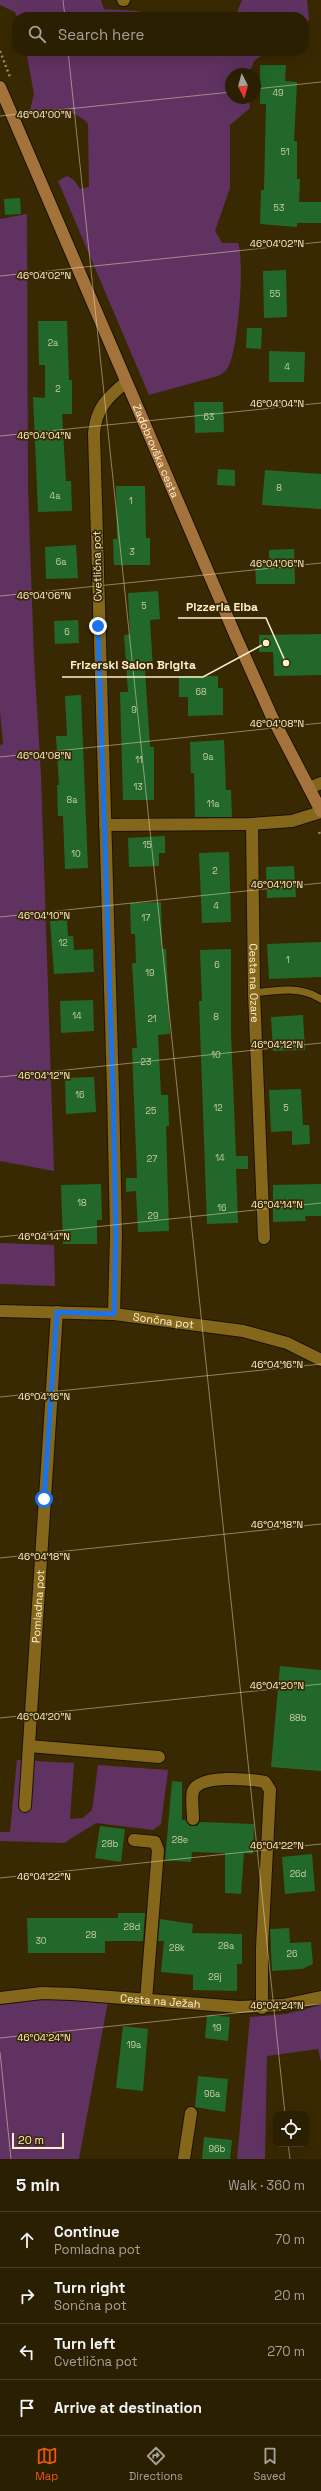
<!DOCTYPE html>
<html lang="en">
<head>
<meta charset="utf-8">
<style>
	:root { --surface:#2b1f02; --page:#33270c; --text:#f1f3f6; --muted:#a6a299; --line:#473d24; --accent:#ea580c }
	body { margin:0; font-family:"Space Grotesk",sans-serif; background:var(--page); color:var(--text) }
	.controls { position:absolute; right:12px; bottom:12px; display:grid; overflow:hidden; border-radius:8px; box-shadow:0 4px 16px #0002 }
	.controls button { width:36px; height:36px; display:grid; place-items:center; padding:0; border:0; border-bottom:1px solid var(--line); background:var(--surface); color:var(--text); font:20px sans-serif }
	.compass { position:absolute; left:225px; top:68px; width:36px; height:36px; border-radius:50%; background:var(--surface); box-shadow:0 4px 16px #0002; rotate:174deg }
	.scale { position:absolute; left:12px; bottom:10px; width:52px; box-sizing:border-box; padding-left:4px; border:2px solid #ffefcc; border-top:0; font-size:11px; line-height:14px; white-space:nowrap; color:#ffefcc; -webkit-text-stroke:3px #392902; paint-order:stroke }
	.stop { position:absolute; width:12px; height:12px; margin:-9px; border:3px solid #1a73e8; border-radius:50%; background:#fff }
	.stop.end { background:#1a73e8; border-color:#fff; box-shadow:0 1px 4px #0008 }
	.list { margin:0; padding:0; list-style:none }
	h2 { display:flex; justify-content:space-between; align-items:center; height:52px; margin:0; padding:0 16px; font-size:17px }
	h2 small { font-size:13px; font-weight:400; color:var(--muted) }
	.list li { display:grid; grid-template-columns:26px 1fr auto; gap:12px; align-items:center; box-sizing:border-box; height:56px; padding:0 16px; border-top:1px solid var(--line) }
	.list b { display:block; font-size:15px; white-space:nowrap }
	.list p { margin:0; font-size:13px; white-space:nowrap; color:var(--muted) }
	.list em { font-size:13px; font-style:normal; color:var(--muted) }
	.icon { flex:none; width:22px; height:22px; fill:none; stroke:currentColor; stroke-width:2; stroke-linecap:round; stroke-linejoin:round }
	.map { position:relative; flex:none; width:321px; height:2159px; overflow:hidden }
	.search { position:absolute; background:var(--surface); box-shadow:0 4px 16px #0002; left:12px; right:12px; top:12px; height:44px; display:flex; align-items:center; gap:10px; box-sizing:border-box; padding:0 14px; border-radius:16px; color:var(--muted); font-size:15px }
	.sheet { height:276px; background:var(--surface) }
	nav { display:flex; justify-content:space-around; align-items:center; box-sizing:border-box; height:56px; border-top:1px solid var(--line); background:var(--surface); font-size:11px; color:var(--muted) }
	nav a { display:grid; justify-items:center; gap:2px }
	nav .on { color:var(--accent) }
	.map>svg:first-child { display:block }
	.green { fill:#603262 }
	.building { fill:#22682b }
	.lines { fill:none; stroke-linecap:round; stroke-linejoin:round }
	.lane-casing { stroke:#1c1300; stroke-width:9 }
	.street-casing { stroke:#1c1300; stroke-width:14 }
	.secondary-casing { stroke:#1c1300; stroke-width:14 }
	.path { stroke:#998963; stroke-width:2.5; stroke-dasharray:2 3; stroke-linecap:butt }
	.lane { stroke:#85671c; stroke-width:7 }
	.street { stroke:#85671c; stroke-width:12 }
	.secondary { stroke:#a4733c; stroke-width:12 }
	.route { stroke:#1a73e8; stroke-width:5 }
	.ticks { fill:none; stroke:#ffefcc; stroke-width:1; stroke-opacity:0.45 }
	.labels { text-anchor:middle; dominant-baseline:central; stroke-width:3.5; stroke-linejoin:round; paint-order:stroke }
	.number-label { font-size:9px; fill:#c8cda4 }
	.street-label { font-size:11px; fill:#ffefcc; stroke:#392902 }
	.ticks-label { font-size:10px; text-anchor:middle; fill:#ffefcc; stroke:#392902; stroke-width:3.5; stroke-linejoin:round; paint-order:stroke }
	.leader { fill:none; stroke:#ffefcc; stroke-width:1.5 }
	.callout-dot { fill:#ffefcc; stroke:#392902; stroke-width:1.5 }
	.callout-label { font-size:12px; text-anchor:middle; font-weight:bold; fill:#ffefcc; stroke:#392902; stroke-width:3.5; stroke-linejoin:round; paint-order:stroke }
</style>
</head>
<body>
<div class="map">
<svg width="321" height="2159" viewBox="0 0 321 2159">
	<rect width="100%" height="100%" fill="#392902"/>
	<!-- green -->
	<g class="green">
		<path d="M0 0H101L104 9 138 11 160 17H17L15 12 0 5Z"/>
		<path d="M242 0H307L309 19 304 31V17H235Z"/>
		<path d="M26 51H268L254 61 249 74H231V98H249L250 108 230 125V188L215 231 222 243H238C245 260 238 348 229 365 227 371 223 373 218 376L149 395 58 181 67 176 74 180 80 189 89 187 88 124C71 106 55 113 33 118L30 110 34 94Z"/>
		<path d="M27 214 28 490 34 658 41 775 54 1171 0 1161V745L3 744 0 710V219Z"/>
		<path d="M0 1243 54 1245 55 1286 0 1284Z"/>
		<path d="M17 1760 74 1763 70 1819 83 1818 92 1810 98 1765 168 1770 161 1824 153 1830 96 1823 64 1843 0 1841V1832H10Z"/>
		<path d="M60 1997 108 2001 79 2159H0V2003Z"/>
		<path d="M321 2005V2062L318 2049 267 2056 265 2159H237L250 2017 286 2014Z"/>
	</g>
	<!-- building -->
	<g class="building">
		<path d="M260 65H286L285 81 297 82 294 141H297V179H300L299 202H321V223H297V227L260 224 261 190H264L266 104H260Z"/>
		<path d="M20 198 21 214 5 215 4 199Z"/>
		<path d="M286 270 287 317 264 318 263 271Z"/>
		<path d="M38 321H67L69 380H72V414H62L66 481H71L72 511 38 512 33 397 45 398V365H39Z"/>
		<path d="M247 328H262L261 349 246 348Z"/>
		<path d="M269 351 305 352 304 382H269Z"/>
		<path d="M194 402H223L224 432 195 433Z"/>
		<path d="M218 469 235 470V486L217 485Z"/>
		<path d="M265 470 321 474V509L262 505Z"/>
		<path d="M116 486H145L146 538H150V565H114L113 539H117Z"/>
		<path d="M76 545 78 578 46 579 45 547Z"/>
		<path d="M294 549 295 584H256L255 561H269V550Z"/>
		<path d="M158 591 160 619 150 620 153 669 145 670 150 747H154V800H123L120 692H128L124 635 130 634 128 593Z"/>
		<path d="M78 620 79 643 55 644 54 621Z"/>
		<path d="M321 634V675L274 676 273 652H259V635Z"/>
		<path d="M179 676H218V688H223V715L188 716V697H179Z"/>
		<path d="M81 695 88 868 65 869 63 816H58L57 785H59L56 736H67L65 696Z"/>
		<path d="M224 740 226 790H231L232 817H195L194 773H191L190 742Z"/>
		<path d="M165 836V853H159V866L129 867 128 838Z"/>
		<path d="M229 852 231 922 202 923 199 853Z"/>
		<path d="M294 866 296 897 267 898 266 867Z"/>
		<path d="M161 902 162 949H166L170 1034 158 1035 161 1095H168L169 1126H166L169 1231 138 1232 136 1191 126 1192V1178H137L132 1048H137L132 963H136L135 934H131L130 903Z"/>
		<path d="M67 920 68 936H73L74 950 93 949 94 972 54 974 50 921Z"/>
		<path d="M321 942V977L269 979 267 944Z"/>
		<path d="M231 949V1034L236 1156H248V1169H236L238 1223 207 1224 199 1001H202L200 950Z"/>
		<path d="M93 1000 94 1031 61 1033 60 1001Z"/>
		<path d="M303 1015 305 1050 273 1051 271 1017Z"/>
		<path d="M94 1077 96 1112 66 1114 65 1078Z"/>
		<path d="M301 1089 303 1125H309L310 1144 292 1145V1131L271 1132 269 1090Z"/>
		<path d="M101 1184 102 1220H97V1244H63L61 1185Z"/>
		<path d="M321 1184V1216H305L306 1221 273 1222V1185Z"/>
		<path d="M280 1666 321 1670V1771L271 1767Z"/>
		<path d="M172 1781 182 1782V1820H186L190 1826H197L200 1822 254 1824 253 1854 244 1853 241 1894 225 1893V1853L192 1852 191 1862 165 1860Z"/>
		<path d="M100 1826 125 1829 121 1862 95 1858Z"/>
		<path d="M312 1854 315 1891 285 1894 282 1857Z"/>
		<path d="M118 1913H145L143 1941H105V1953H28L27 1918H118Z"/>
		<path d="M160 1919 193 1924 192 1933 242 1934V1964H237V1991L193 1990V1975L161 1972 164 1941H158Z"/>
		<path d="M289 1928 290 1943 311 1942 313 1964 302 1969 272 1971 270 1929Z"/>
		<path d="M207 2015 230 2017 228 2041 205 2038Z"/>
		<path d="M123 2026 148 2029 143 2091 116 2088Z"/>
		<path d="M198 2076 228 2079 225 2112 195 2107Z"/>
		<path d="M204 2137 232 2140 230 2159H202Z"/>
	</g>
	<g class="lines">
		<!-- lane casing -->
		<g class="lane-casing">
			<path id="lane" d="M254 993C277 990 301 986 321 999"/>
		</g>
		<!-- street casing -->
		<g class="street-casing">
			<g id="street">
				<path d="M123 0H124"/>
				<path d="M309 788 321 783"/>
				<path id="s1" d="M252 824 254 993 264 1238"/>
				<path d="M105 825 252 824 292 821 321 812"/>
				<path id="s2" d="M0 1311 114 1314 243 1331 287 1343 321 1360"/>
				<path d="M114 1314 116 1234 113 1091 94 433C96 408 108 397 126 382"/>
				<path d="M29 1746 159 1757"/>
				<path id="s3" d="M25 1806 57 1312"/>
				<path d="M193 1819C193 1811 191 1798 193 1791 200 1774 250 1779 265 1782L270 1790 262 1948V2008"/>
				<path d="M134 1840 155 1842 158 1850 146 2000"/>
				<path id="s4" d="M0 1998 42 1993 72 1994 239 2007 283 2005 321 1997"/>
				<path d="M184 2159 191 2113"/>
			</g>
		</g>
		<!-- secondary casing -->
		<g class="secondary-casing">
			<g id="secondary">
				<path id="s5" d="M0 87 236 637 272 717 321 811"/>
			</g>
		</g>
		<!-- path -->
		<g class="path">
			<path d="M0 51 10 77"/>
			<path d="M319 832 321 836"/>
		</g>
		<!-- lane -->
		<use href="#lane" class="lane"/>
		<!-- street -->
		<use href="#street" class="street"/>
		<!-- secondary -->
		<use href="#secondary" class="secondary"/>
	</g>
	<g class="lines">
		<!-- route -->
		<path class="route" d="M44 1499 57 1312 114 1314 116 1234 113 1091 98 626"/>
	</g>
	<!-- ticks -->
	<path class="ticks" d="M63 0 65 17M68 51 285 2114M255 89 321 82M0 116 231 92M0 276 321 242M0 436 321 403M0 596 321 563M0 757 321 723M0 917 321 883M0 1077 321 1043M0 1237 321 1203M0 1397 321 1364M0 1558 321 1524M0 1718 321 1684M0 1878 321 1844M0 2038 321 2004M0 2052 11 2159M288 2144 290 2159"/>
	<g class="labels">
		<!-- number labels -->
		<g class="number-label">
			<text x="278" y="93">49</text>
			<text x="285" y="152">51</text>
			<text x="279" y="208">53</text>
			<text x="275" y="294">55</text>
			<text x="53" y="343">2a</text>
			<text x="287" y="367">4</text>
			<text x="58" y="389">2</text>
			<text x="209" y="417">63</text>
			<text x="279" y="488">8</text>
			<text x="55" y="496">4a</text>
			<text x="131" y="501">1</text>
			<text x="132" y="552">3</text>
			<text x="61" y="562">6a</text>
			<text x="144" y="606">5</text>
			<text x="67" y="632">6</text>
			<text x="201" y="692">68</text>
			<text x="134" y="710">9</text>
			<text x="208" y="757">9a</text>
			<text x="139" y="760">11</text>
			<text x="138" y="787">13</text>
			<text x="72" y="800">8a</text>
			<text x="213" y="804">11a</text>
			<text x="147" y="845">15</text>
			<text x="76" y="854">10</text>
			<text x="215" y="871">2</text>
			<text x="216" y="906">4</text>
			<text x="146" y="918">17</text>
			<text x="63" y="943">12</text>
			<text x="288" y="960">1</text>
			<text x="217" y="965">6</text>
			<text x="150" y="973">19</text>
			<text x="77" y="1016">14</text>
			<text x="216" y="1017">8</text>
			<text x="152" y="1019">21</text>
			<text x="216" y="1055">10</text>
			<text x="146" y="1062">23</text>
			<text x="80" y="1095">16</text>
			<text x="218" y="1108">12</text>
			<text x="286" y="1108">5</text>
			<text x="151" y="1111">25</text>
			<text x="220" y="1158">14</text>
			<text x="152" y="1159">27</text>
			<text x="82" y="1203">18</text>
			<text x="222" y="1208">16</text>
			<text x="153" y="1216">29</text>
			<text x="298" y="1718">88b</text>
			<text x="180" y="1840">28e</text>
			<text x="110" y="1844">28b</text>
			<text x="298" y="1874">26d</text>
			<text x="132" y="1927">28d</text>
			<text x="91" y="1935">28</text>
			<text x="41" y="1941">30</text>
			<text x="226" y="1946">28a</text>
			<text x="177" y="1948">28k</text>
			<text x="292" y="1954">26</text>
			<text x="215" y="1977">28j</text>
			<text x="217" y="2028">19</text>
			<text x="134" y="2045">19a</text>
			<text x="212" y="2094">96a</text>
			<text x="217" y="2149">96b</text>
		</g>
		<!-- street labels -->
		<g class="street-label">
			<text stroke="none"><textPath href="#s5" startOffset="396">Zadobrovška cesta</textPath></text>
			<text transform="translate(97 566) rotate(-91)">Cvetlična pot</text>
			<text stroke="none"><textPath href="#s1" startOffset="159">Cesta na Ozare</textPath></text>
			<text stroke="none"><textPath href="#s2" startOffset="164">Sončna pot</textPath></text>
			<text stroke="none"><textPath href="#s3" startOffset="200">Pomladna pot</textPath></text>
			<text stroke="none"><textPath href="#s4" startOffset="161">Cesta na Ježah</textPath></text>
		</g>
	</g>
	<g class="ticks-label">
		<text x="44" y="118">46°04'00"N</text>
		<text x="277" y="247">46°04'02"N</text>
		<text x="44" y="279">46°04'02"N</text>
		<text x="277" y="407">46°04'04"N</text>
		<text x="44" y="439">46°04'04"N</text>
		<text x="277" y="567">46°04'06"N</text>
		<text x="44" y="599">46°04'06"N</text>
		<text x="277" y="727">46°04'08"N</text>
		<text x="44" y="759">46°04'08"N</text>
		<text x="277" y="888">46°04'10"N</text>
		<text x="44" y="919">46°04'10"N</text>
		<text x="277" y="1048">46°04'12"N</text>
		<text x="44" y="1079">46°04'12"N</text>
		<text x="277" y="1208">46°04'14"N</text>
		<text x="44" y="1240">46°04'14"N</text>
		<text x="277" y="1368">46°04'16"N</text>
		<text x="44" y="1400">46°04'16"N</text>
		<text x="277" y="1528">46°04'18"N</text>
		<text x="44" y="1560">46°04'18"N</text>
		<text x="277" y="1689">46°04'20"N</text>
		<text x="44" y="1720">46°04'20"N</text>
		<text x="277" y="1849">46°04'22"N</text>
		<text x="44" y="1880">46°04'22"N</text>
		<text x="277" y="2009">46°04'24"N</text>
		<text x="44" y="2041">46°04'24"N</text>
	</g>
	<!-- callouts -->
	<path class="leader" d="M286 663L266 618H178M266 643L203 677H62"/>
	<g class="callout-dot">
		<circle cx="286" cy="663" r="4"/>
		<circle cx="266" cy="643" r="4"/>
	</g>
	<g class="callout-label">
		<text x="222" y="611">Pizzeria Elba</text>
		<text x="133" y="669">Frizerski Salon Brigita</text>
	</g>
</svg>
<div class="controls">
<button><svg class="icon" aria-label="locate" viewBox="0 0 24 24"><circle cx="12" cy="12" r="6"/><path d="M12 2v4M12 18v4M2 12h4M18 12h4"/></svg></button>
</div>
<svg class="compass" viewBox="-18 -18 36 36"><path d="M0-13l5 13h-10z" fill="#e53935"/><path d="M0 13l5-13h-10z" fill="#a6a299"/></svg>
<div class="scale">20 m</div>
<div class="stop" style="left:44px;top:1499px"></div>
<div class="stop end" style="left:98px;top:626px"></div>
<div class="search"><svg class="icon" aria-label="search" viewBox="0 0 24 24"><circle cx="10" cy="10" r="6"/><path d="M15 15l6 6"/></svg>Search here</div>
</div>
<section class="sheet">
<h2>5 min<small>Walk · 360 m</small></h2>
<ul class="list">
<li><svg class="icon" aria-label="ahead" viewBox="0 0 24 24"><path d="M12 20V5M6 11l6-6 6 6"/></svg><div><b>Continue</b><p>Pomladna pot</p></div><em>70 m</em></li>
<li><svg class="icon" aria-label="right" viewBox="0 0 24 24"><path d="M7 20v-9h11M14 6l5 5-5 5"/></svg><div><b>Turn right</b><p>Sončna pot</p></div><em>20 m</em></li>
<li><svg class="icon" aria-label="left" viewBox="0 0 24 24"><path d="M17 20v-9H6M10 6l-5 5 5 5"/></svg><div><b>Turn left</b><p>Cvetlična pot</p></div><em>270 m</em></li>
<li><svg class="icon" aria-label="arrive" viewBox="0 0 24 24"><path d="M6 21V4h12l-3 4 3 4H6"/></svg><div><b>Arrive at destination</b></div></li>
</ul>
</section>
<nav>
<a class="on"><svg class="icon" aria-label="map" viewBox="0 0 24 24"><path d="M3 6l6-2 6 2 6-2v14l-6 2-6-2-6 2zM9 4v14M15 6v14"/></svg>Map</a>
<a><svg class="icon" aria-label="directions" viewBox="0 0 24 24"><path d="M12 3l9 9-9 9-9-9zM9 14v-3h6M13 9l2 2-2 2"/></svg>Directions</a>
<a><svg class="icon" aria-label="saved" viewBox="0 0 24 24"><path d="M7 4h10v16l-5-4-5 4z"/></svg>Saved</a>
</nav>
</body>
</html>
